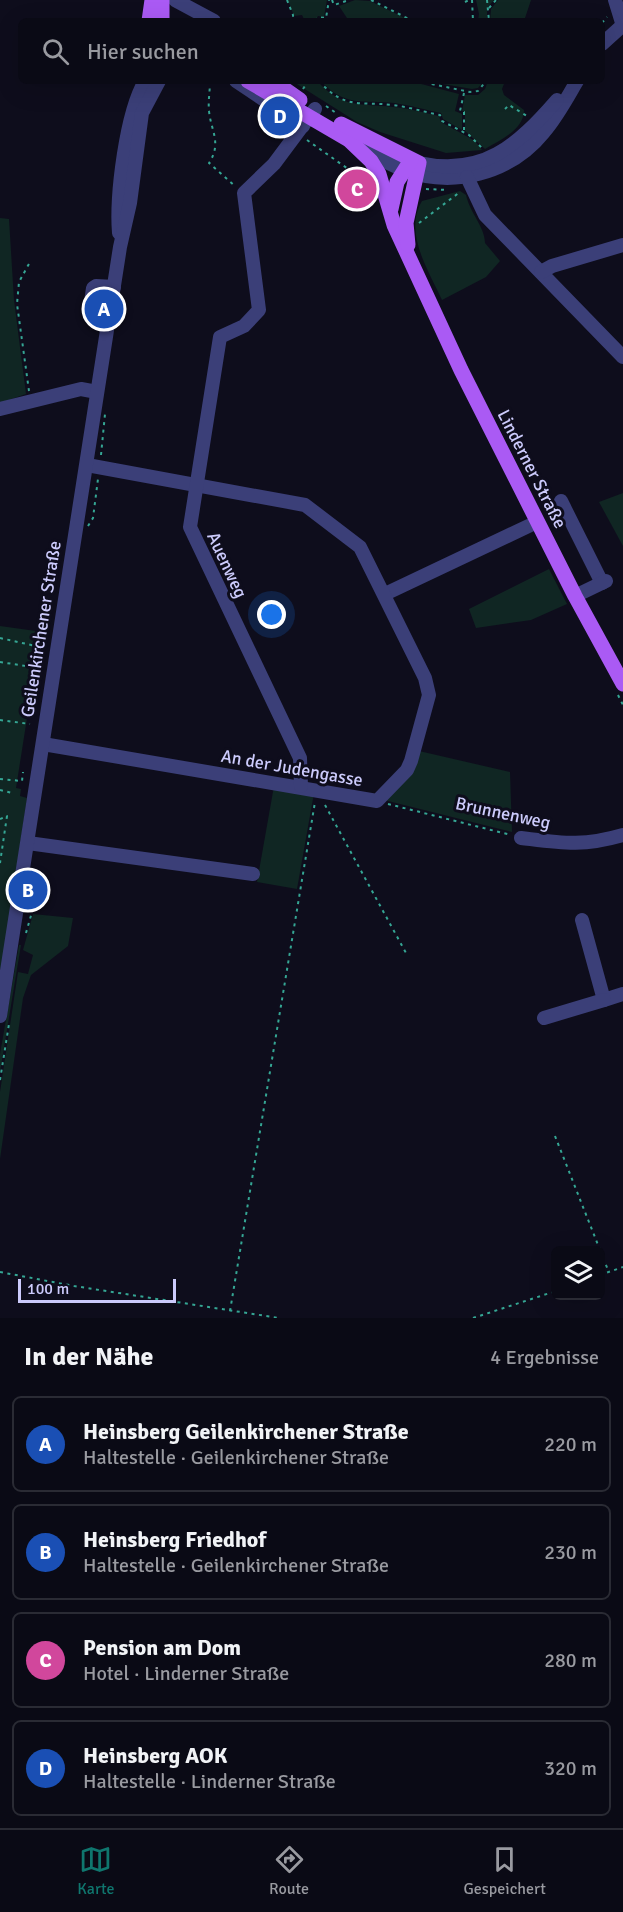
<!DOCTYPE html>
<html lang="de">
<head>
<meta charset="utf-8">
<style>
	:root { --surface:#0a0a15; --page:#13131e; --text:#f1f3f6; --muted:#999aa0; --line:#2a2b34; --accent:#0f766e }
	body { margin:0; font-family:Signika,sans-serif; background:var(--page); color:var(--text) }
	.controls { position:absolute; right:18px; bottom:18px; display:grid; overflow:hidden; border-radius:9px; box-shadow:0 6px 24px #0002 }
	.controls button { width:54px; height:54px; display:grid; place-items:center; padding:0; border:0; border-bottom:2px solid var(--line); background:var(--surface); color:var(--text); font:30px sans-serif }
	.scale { position:absolute; left:18px; bottom:15px; width:158px; box-sizing:border-box; padding-left:6px; border:3px solid #cccbfc; border-top:0; font-size:16px; line-height:21px; white-space:nowrap; color:#cccbfc; -webkit-text-stroke:4px #0e0d1c; paint-order:stroke }
	.you { position:absolute; left:272px; top:615px; width:21px; height:21px; margin:-15px; border:4px solid #fff; border-radius:50%; background:#1a73e8; box-shadow:0 0 0 9px #1a73e833 }
	.badge { display:grid; place-items:center; width:39px; height:39px; border-radius:50%; background:var(--accent); color:#fff; font-size:20px; font-weight:700 }
	.pin { position:absolute; translate:-50% -50%; border:3px solid #fff; box-shadow:0 2px 6px #0006 }
	.list { margin:0; padding:0; list-style:none }
	h2 { display:flex; justify-content:space-between; align-items:center; height:78px; margin:0; padding:0 24px; font-size:26px }
	h2 small { font-size:20px; font-weight:400; color:var(--muted) }
	.list li { display:grid; grid-template-columns:39px 1fr auto; gap:18px; align-items:center; box-sizing:border-box; height:96px; margin:0 12px 12px; padding:0 12px; border:2px solid var(--line); border-radius:9px }
	.list b { display:block; font-size:22px; white-space:nowrap }
	.list p { margin:0; font-size:20px; white-space:nowrap; color:var(--muted) }
	.list em { font-size:20px; font-style:normal; color:var(--muted) }
	.icon { flex:none; width:33px; height:33px; fill:none; stroke:currentColor; stroke-width:2; stroke-linecap:round; stroke-linejoin:round }
	.map { position:relative; flex:none; width:623px; height:1318px; overflow:hidden }
	.search { position:absolute; background:var(--surface); box-shadow:0 6px 24px #0002; left:18px; right:18px; top:18px; height:66px; display:flex; align-items:center; gap:15px; box-sizing:border-box; padding:0 21px; border-radius:9px; color:var(--muted); font-size:22px }
	.sheet { height:510px; background:var(--surface) }
	nav { display:flex; justify-content:space-around; align-items:center; box-sizing:border-box; height:84px; border-top:2px solid var(--line); background:var(--surface); font-size:16px; color:var(--muted) }
	nav a { display:grid; justify-items:center; gap:3px }
	nav .on { color:var(--accent) }
	.map>svg:first-child { display:block }
	.green { fill:#102623 }
	.lines { fill:none; stroke-linecap:round; stroke-linejoin:round }
	.path { stroke:#35a694; stroke-width:2; stroke-dasharray:3 4.5; stroke-linecap:butt }
	.minor { stroke:#3b3f78; stroke-width:14 }
	.major { stroke:#aa5af4; stroke-width:15 }
	.labels { text-anchor:middle; dominant-baseline:central; stroke-width:6; stroke-linejoin:round; paint-order:stroke }
	.street-label { font-size:18px; fill:#cccbfc; stroke:#0e0d1c }
</style>
</head>
<body>
<div class="map">
<svg width="623" height="1318" viewBox="0 0 623 1318">
	<rect width="100%" height="100%" fill="#0e0d1c"/>
	<!-- green -->
	<g class="green">
		<path d="M288 0H327L324 17 318 16 315 21H305L302 15 294 16Z"/>
		<path d="M355 0 370 1 411 21H349L339 6Z"/>
		<path d="M476 0H494L487 8V21H478L479 14Z"/>
		<path d="M498 0H531L524 21H490L491 9Z"/>
		<path d="M292 81H317C343 109 360 103 393 107 409 108 424 113 439 116L441 122 475 141 482 150 446 153 380 132 357 122Z"/>
		<path d="M321 81H410L459 94 455 111 462 114V130L443 119 441 113C425 110 410 105 394 103 363 100 344 107 321 81Z"/>
		<path d="M425 81H484L478 88 472 89Z"/>
		<path d="M488 81H505L502 89 504 95 524 110C524 130 500 140 485 149L465 131V112L462 111 465 95H478L485 89Z"/>
		<path d="M460 191 466 195C470 213 485 227 485 243L500 261 486 277 442 300C429 271 403 233 422 201Z"/>
		<path d="M0 218 9 219 14 300 26 394 0 403Z"/>
		<path d="M623 493V546L599 502Z"/>
		<path d="M549 569 567 604 531 620 476 628 469 609Z"/>
		<path d="M0 626 43 632 39 662 36 661 16 788 21 789 20 796 27 798 0 981Z"/>
		<path d="M419 751 510 772 512 832 384 800C400 784 416 774 419 751Z"/>
		<path d="M274 786 314 793 297 889 257 882Z"/>
		<path d="M33 914 73 918 68 946 31 975 23 998 0 1159V1092L18 972 28 974 33 955 23 950Z"/>
		<path d="M19 945H21L0 1072V1054Z"/>
	</g>
	<g class="lines">
		<!-- path -->
		<g class="path">
			<path d="M287 0 293 15V21"/>
			<path d="M332 0 334 5 349 0"/>
			<path d="M371 0 413 21"/>
			<path d="M472 0 473 21"/>
			<path d="M487 0 489 21"/>
			<path d="M465 2 469 0"/>
			<path d="M489 8 496 0"/>
			<path d="M316 21 318 17 326 18 329 0"/>
			<path d="M602 23 607 17"/>
			<path d="M210 81C210 91 208 101 209 111 211 131 222 143 209 163L235 186"/>
			<path d="M220 81 226 84"/>
			<path d="M319 81C345 110 359 101 393 105 409 107 424 112 440 115L442 121 469 135 482 148"/>
			<path d="M417 81 470 92 478 91 486 81"/>
			<path d="M303 89 308 81"/>
			<path d="M464 93 460 111 464 112V132"/>
			<path d="M326 106 336 113"/>
			<path d="M505 109 509 105 527 116"/>
			<path d="M307 140 368 183"/>
			<path d="M426 189 447 190"/>
			<path d="M419 223 460 192"/>
			<path d="M29 391 17 304 19 282 30 262"/>
			<path d="M101 455 105 414"/>
			<path d="M88 526 93 518 98 479"/>
			<path d="M0 638 40 647"/>
			<path d="M0 662 39 668"/>
			<path d="M618 695 623 705"/>
			<path d="M0 720 30 724"/>
			<path d="M0 779 22 781 23 772"/>
			<path d="M0 790 12 793"/>
			<path d="M388 804 511 835"/>
			<path d="M325 805 406 953"/>
			<path d="M0 819 7 816 0 863"/>
			<path d="M26 933 32 912 35 874"/>
			<path d="M0 1080 9 1024"/>
			<path d="M555 1136 600 1250"/>
			<path d="M600 1251 609 1272"/>
			<path d="M0 1272 74 1286 279 1318"/>
			<path d="M600 1275 623 1267"/>
			<path d="M230 1311 315 802"/>
			<path d="M473 1318 556 1291"/>
		</g>
		<!-- minor -->
		<g class="minor">
			<path d="M175 0 214 21"/>
			<path d="M615 0 623 26"/>
			<path d="M602 44 623 25"/>
			<path d="M236 81 303 126"/>
			<path d="M361 147C374 154 387 164 402 169 452 189 510 174 544 132 557 117 567 98 577 81"/>
			<path d="M419 163C483 177 517 146 557 100"/>
			<path d="M467 177 485 215 623 357"/>
			<path d="M119 233C116 196 126 113 145 81"/>
			<path d="M541 272 552 266 623 245"/>
			<path d="M90 309 93 288 96 286 114 287"/>
			<path d="M0 409 81 389 97 392"/>
			<path d="M561 501 602 583"/>
			<path d="M385 594 537 522"/>
			<path d="M575 596 606 581"/>
			<path d="M43 744 377 801 407 770 411 761 429 695 425 678 360 547 305 505 87 465"/>
			<path d="M301 786 300 758 190 527 220 337 244 326 259 310 244 193 274 164 315 109"/>
			<path d="M521 838C562 843 582 847 623 835"/>
			<path d="M28 843 253 874"/>
			<path d="M582 920 604 1000 623 994"/>
			<path d="M0 1016 120 247 130 203 142 113 159 81"/>
			<path d="M544 1018 604 1000"/>
		</g>
		<!-- major -->
		<g class="major">
			<path d="M149 21 152 0"/>
			<path d="M162 21V0"/>
			<path d="M248 81 349 140 371 161 379 174 394 225 461 370 575 596 623 684"/>
			<path d="M273 81 300 100"/>
			<path d="M341 124 419 163 406 223 408 245"/>
			<path d="M391 209 397 182 411 160"/>
		</g>
	</g>
	<g class="labels">
		<!-- street labels -->
		<g class="street-label">
			<text transform="translate(532 469) rotate(63)">Linderner Straße</text>
			<text transform="translate(227 565) rotate(65)">Auenweg</text>
			<text transform="translate(41 629) rotate(-81)">Geilenkirchener Straße</text>
			<text transform="translate(292 768) rotate(10)">An der Judengasse</text>
			<text transform="translate(503 813) rotate(12)">Brunnenweg</text>
		</g>
	</g>
</svg>
<div class="controls">
<button><svg class="icon" aria-label="layers" viewBox="0 0 24 24"><path d="M12 4l9 5-9 5-9-5zM3 14l9 5 9-5"/></svg></button>
</div>
<div class="scale">100 m</div>
<div class="you"></div>
<div class="pin badge" style="left:104px;top:309px;background:#1a4fb4">A</div>
<div class="pin badge" style="left:28px;top:890px;background:#1a4fb4">B</div>
<div class="pin badge" style="left:357px;top:189px;background:#d1479c">C</div>
<div class="pin badge" style="left:280px;top:116px;background:#1a4fb4">D</div>
<div class="search"><svg class="icon" aria-label="search" viewBox="0 0 24 24"><circle cx="10" cy="10" r="6"/><path d="M15 15l6 6"/></svg>Hier suchen</div>
</div>
<section class="sheet">
<h2>In der Nähe<small>4 Ergebnisse</small></h2>
<ul class="list">
<li><span class="badge" style="background:#1a4fb4">A</span><div><b>Heinsberg Geilenkirchener Straße</b><p>Haltestelle · Geilenkirchener Straße</p></div><em>220 m</em></li>
<li><span class="badge" style="background:#1a4fb4">B</span><div><b>Heinsberg Friedhof</b><p>Haltestelle · Geilenkirchener Straße</p></div><em>230 m</em></li>
<li><span class="badge" style="background:#d1479c">C</span><div><b>Pension am Dom</b><p>Hotel · Linderner Straße</p></div><em>280 m</em></li>
<li><span class="badge" style="background:#1a4fb4">D</span><div><b>Heinsberg AOK</b><p>Haltestelle · Linderner Straße</p></div><em>320 m</em></li>
</ul>
</section>
<nav>
<a class="on"><svg class="icon" aria-label="map" viewBox="0 0 24 24"><path d="M3 6l6-2 6 2 6-2v14l-6 2-6-2-6 2zM9 4v14M15 6v14"/></svg>Karte</a>
<a><svg class="icon" aria-label="directions" viewBox="0 0 24 24"><path d="M12 3l9 9-9 9-9-9zM9 14v-3h6M13 9l2 2-2 2"/></svg>Route</a>
<a><svg class="icon" aria-label="saved" viewBox="0 0 24 24"><path d="M7 4h10v16l-5-4-5 4z"/></svg>Gespeichert</a>
</nav>
</body>
</html>
